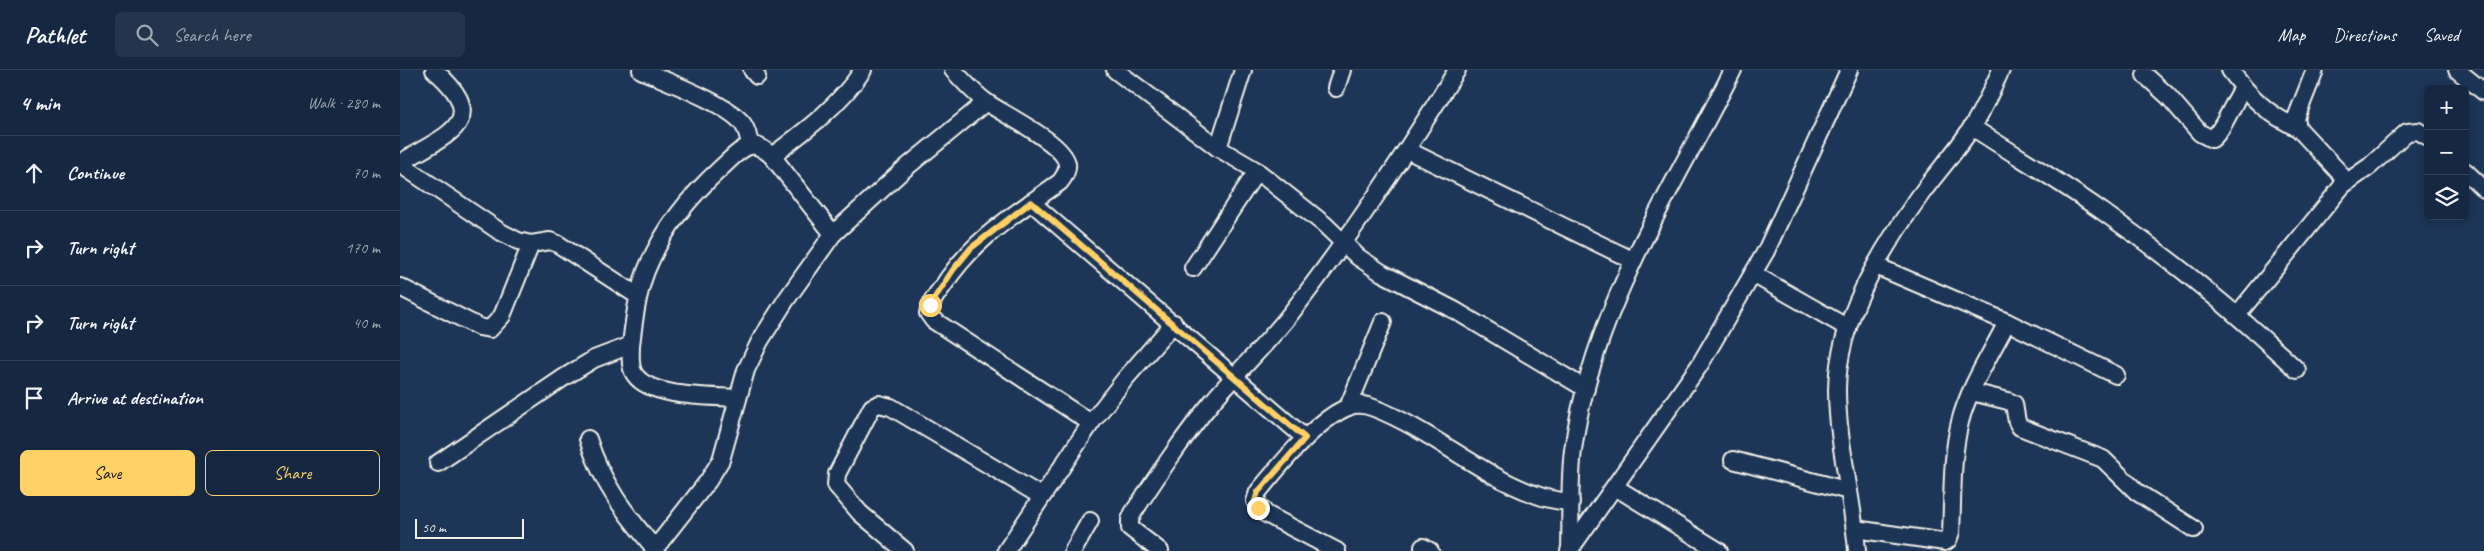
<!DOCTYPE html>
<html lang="en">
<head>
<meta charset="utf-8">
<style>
	:root { --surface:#162841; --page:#23344c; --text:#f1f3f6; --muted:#9ea6b1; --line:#35445a; --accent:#ffd166 }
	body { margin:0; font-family:Caveat,sans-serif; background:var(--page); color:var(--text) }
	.controls { position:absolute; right:15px; top:15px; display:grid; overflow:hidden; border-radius:8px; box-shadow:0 2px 8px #0003 }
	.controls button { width:45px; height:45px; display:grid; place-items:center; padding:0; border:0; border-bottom:1px solid var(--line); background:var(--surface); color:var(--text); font:25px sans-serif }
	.scale { position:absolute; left:15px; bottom:12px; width:109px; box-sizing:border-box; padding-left:5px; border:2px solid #f4f1e8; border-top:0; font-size:14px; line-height:18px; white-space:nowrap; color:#f4f1e8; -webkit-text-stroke:4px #1d3557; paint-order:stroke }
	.stop { position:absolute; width:15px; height:15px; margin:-11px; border:4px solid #ffd166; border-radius:50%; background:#fff }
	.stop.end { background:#ffd166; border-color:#fff; box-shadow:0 1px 5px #0008 }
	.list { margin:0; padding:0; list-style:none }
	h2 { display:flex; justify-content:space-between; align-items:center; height:65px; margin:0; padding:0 20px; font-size:21px }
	h2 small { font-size:16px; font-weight:400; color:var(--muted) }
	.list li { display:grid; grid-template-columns:32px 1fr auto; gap:15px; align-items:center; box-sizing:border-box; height:75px; padding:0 20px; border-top:1px solid var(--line) }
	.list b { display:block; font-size:19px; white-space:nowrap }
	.list em { font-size:16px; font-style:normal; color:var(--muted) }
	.actions { display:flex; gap:10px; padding:15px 20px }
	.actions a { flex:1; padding:11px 0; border:1px solid var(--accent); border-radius:8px; text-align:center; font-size:18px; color:var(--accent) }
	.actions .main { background:var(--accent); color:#111 }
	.icon { flex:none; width:28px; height:28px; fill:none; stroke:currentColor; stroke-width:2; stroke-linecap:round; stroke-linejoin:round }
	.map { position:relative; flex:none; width:2084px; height:481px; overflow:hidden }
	header { display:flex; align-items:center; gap:30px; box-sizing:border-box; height:70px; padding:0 25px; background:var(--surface); border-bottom:1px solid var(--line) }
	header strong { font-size:24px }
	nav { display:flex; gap:28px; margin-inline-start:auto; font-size:18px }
	.search { width:350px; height:45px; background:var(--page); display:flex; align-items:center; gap:12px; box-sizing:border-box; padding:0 18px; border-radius:8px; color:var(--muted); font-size:19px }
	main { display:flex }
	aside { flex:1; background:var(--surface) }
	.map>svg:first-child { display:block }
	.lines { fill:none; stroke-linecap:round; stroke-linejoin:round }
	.street-casing { stroke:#f4f1e8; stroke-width:20 }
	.street { stroke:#1d3557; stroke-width:16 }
	.route { stroke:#ffd166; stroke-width:6 }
</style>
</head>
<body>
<header>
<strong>Pathlet</strong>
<div class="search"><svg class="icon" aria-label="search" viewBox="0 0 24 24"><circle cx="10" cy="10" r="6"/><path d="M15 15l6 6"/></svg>Search here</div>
<nav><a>Map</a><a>Directions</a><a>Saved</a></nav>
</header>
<main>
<aside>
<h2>4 min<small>Walk · 280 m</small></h2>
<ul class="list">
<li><svg class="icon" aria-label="ahead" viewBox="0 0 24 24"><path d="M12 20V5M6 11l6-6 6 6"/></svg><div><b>Continue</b></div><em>70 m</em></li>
<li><svg class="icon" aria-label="right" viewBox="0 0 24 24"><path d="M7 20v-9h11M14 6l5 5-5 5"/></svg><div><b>Turn right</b></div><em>170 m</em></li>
<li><svg class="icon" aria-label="right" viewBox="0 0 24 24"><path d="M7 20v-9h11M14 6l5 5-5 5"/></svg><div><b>Turn right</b></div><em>40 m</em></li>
<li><svg class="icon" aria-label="arrive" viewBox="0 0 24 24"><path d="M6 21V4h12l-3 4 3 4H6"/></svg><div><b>Arrive at destination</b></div></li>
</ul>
<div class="actions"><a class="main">Save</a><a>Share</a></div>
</aside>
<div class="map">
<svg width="2084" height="481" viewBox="0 0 2084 481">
	<rect width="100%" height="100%" fill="#1d3557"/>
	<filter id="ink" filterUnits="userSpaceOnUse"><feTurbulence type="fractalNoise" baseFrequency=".02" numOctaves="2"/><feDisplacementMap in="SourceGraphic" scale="10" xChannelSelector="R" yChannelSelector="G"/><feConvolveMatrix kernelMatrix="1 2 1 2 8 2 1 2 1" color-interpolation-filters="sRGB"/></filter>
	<g filter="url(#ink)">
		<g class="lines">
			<!-- street casing -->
			<g class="street-casing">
				<g id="street">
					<path d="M241 0C266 11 328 34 343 54 347 60 349 68 350 76"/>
					<path d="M352 0 357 6"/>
					<path d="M553 0C563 11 574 23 586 32 603 44 664 73 667 94 668 101 664 107 660 112 615 144 574 168 543 216 537 224 530 232 528 243L533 250 691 353 606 481"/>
					<path d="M715 0 818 78 857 101 924 154 958 187 982 203 1056 241 1186 319"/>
					<path d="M1830 0C1849 26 1868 45 1898 58"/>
					<path d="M2057 0 2084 22"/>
					<path d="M1745 5 1768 26 1800 63 1812 69C1822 62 1834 31 1843 18"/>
					<path d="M936 18 942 0"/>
					<path d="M1572 57C1616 86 1663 113 1706 144 1774 191 1837 243 1897 300"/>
					<path d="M818 78 843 0"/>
					<path d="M1007 80 1232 190"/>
					<path d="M372 86 433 164"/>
					<path d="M0 93C45 65 94 52 34 0"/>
					<path d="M0 94 99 161 118 171 131 174 150 171 158 174 238 226"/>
					<path d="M2065 101 2084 119"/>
					<path d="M1943 115 1970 96 2007 62 2018 61 2028 67"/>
					<path d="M631 132 905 368"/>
					<path d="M1476 196 1607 252 1716 305"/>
					<path d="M793 198 857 101"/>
					<path d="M1353 204 1448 258"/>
					<path d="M0 217 79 257 90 259 102 246 131 174"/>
					<path d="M1837 245 1943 115V108L1939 102 1898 58 1896 48 1915 0"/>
					<path d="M231 275C231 285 229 297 235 305 251 328 311 326 338 328"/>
					<path d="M1572 322 1608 331 1614 334 1617 352 1620 357 1703 389 1737 422 1794 459"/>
					<path d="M948 337 983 252"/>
					<path d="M691 353 725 309 774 253"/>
					<path d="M188 369C202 414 225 443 255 479"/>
					<path d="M1333 390 1449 421"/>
					<path d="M38 393 163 308 194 289 231 275C234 250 237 225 246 201 263 159 289 127 322 97 330 90 338 80 349 76 358 73 366 81 372 86 405 61 440 35 463 0"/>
					<path d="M1215 417 1319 481"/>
					<path d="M1455 459 1545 472 1548 470 1551 462C1553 426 1551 388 1560 352 1569 317 1591 284 1607 252"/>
					<path d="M1023 477 1030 481"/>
					<path d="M1170 478C1171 446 1169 412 1173 380 1192 240 1271 123 1333 0"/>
					<path d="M253 481 308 411 321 390 346 300 360 271 386 230 433 164 502 101 586 32"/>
					<path d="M505 481 460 443 436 415 437 404 472 337 479 334 491 337 641 426"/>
					<path d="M673 481 690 451"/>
					<path d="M760 481 730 458V450L733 443C758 405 783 367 812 332 836 303 864 277 888 247 950 168 1004 85 1057 0"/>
					<path d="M937 481 866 444 855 431 858 422C881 394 915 351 948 337 957 333 966 335 974 338 1031 360 1077 403 1134 424 1146 429 1158 431 1171 432"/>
					<path d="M1169 481 1299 296 1366 181 1449 0"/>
					<path d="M1457 481C1453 427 1437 374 1437 319 1438 250 1480 182 1519 127 1536 103 1556 82 1572 57 1583 40 1592 19 1601 0"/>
				</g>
			</g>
			<!-- street -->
			<use href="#street" class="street"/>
		</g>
	</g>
	<g class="lines" filter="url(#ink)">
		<!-- route -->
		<path class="route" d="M530 235 553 200 571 178 631 132 905 368 858 422 855 431 858 438"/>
	</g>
</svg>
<div class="controls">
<button>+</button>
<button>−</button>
<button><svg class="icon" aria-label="layers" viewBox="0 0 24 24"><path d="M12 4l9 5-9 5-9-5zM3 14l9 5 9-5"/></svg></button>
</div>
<div class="scale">50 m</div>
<div class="stop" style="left:530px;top:235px"></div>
<div class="stop end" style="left:858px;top:438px"></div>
</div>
</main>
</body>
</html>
